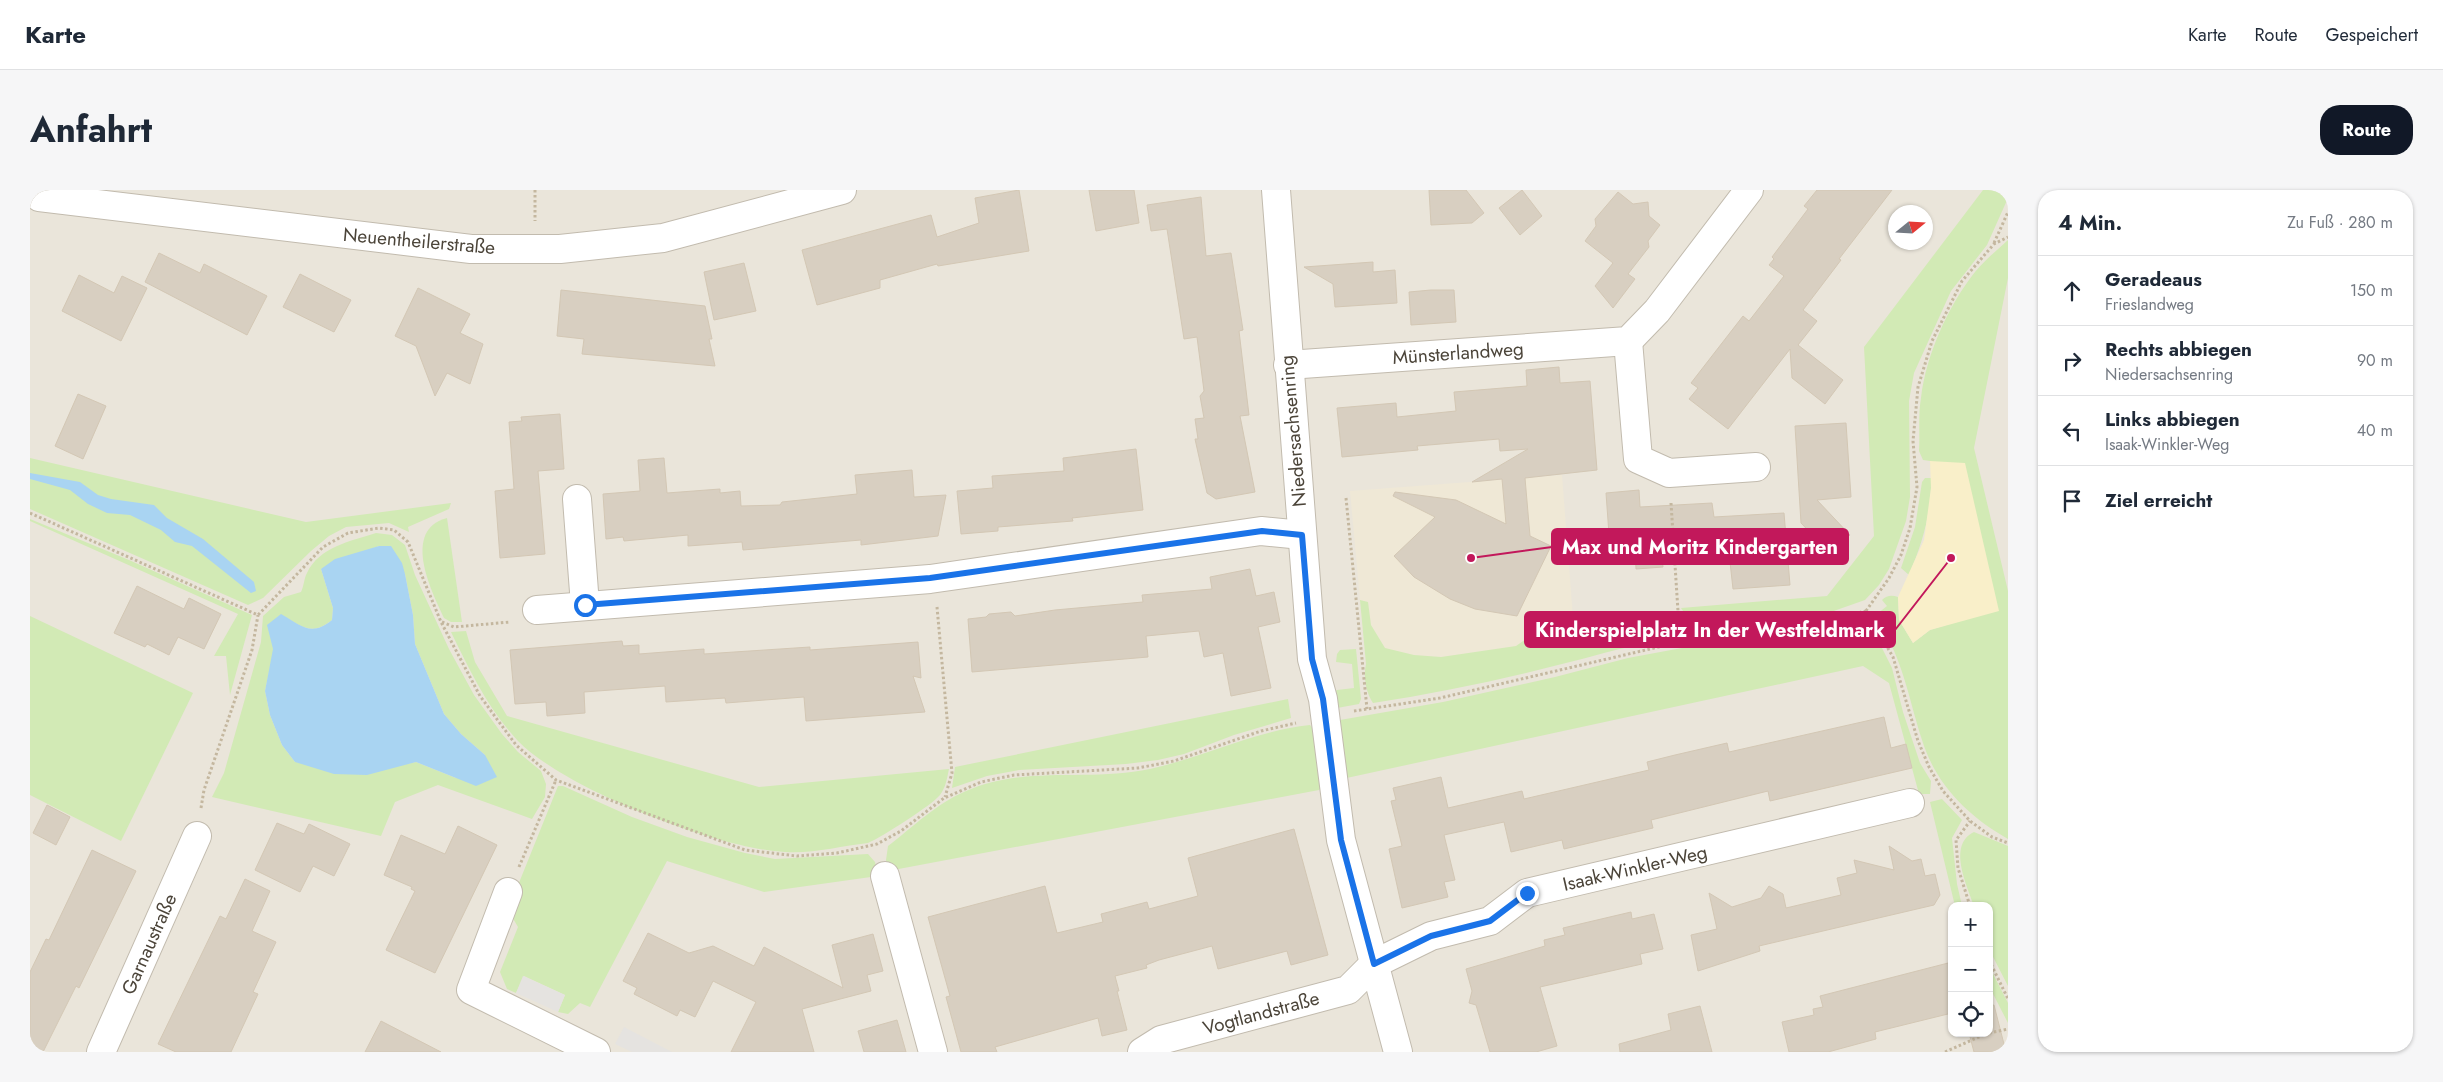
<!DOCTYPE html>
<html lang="de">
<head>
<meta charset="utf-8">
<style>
	:root { --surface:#fff; --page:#f6f6f7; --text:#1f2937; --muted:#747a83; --line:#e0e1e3; --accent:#111827 }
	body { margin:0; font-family:Jost,sans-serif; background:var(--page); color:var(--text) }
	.controls { position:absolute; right:15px; bottom:15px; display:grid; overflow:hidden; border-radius:10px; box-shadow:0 1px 4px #0004 }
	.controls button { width:45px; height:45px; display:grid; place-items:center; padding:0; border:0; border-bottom:1px solid var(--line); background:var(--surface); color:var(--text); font:25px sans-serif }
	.compass { position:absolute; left:1858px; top:15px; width:45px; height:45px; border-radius:50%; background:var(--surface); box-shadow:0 1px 4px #0004; rotate:72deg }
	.stop { position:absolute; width:15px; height:15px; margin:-11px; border:4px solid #1a73e8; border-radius:50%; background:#fff }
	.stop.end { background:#1a73e8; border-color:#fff; box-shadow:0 1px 5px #0008 }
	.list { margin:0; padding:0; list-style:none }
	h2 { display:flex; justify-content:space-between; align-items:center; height:65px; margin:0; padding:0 20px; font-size:21px }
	h2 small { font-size:16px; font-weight:400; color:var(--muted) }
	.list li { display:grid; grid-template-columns:32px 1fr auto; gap:15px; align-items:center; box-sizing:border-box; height:70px; padding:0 20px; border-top:1px solid var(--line) }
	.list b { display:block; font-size:19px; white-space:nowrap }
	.list p { margin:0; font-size:16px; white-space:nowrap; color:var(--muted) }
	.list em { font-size:16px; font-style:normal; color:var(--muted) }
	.icon { flex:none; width:28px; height:28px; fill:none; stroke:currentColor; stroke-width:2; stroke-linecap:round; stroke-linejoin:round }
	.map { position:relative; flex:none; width:1978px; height:862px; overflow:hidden; border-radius:20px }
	header { display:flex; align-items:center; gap:30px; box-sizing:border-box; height:70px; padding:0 25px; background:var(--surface); border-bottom:1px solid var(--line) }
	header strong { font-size:24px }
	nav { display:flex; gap:28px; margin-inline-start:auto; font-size:18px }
	.intro { display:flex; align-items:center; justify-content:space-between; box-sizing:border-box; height:120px; padding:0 30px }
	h1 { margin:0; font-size:35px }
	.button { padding:12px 22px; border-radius:20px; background:var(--accent); color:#fff; font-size:18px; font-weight:700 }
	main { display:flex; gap:30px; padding:0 30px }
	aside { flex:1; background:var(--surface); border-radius:20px; box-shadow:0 1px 4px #0004 }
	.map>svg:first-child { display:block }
	.residential { fill:#eae5da; fill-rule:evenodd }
	.education { fill:#efe8d6 }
	.green { fill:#d2eab5; fill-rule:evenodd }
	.sand { fill:#f9efc9 }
	.parking { fill:#e5e3e0 }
	.water { fill:#a9d4f2 }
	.building { fill:#d8cfc1; stroke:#d3c7b4 }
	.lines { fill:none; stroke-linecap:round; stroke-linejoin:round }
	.minor-casing { stroke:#c2bbae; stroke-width:30 }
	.path { stroke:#c4b79f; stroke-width:3; stroke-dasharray:2.5 2.5; stroke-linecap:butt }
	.minor { stroke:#fff; stroke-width:28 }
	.route { stroke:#1a73e8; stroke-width:6 }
	.labels { text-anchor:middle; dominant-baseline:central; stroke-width:5; stroke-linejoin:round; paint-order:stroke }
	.street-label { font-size:19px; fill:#4b4439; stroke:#fff }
	.leader { fill:none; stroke:#c2185b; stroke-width:2 }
	.callout-dot { fill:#c2185b; stroke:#fff; stroke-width:2 }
	.callout { fill:#c2185b; stroke:#c2185b; stroke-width:2 }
	.callout-label { font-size:20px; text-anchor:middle; font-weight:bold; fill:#fff }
</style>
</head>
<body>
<header>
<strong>Karte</strong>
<nav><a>Karte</a><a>Route</a><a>Gespeichert</a></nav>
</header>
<div class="intro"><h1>Anfahrt</h1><a class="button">Route</a></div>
<main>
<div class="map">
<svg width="1978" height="862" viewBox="0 0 1978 862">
	<rect width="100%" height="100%" fill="#f6f3ec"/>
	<!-- residential -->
	<path class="residential" d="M0 0H1978V862H0ZM1866 22H1896V52H1866ZM1922 716H1959V843H1922Z"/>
	<!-- education -->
	<path class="education" d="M1532 285 1545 453 1439 485 1336 474 1320 301Z"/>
	<!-- green -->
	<g class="green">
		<path d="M1953 0H1978V8L1957 55 1921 101 1884 183 1879 211 1880 307 1876 331 1859 379 1849 395 1835 410 1781 429 1705 440 1667 441 1651 418 1797 406 1844 346 1834 157Z"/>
		<path d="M1978 50V88L1944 258 1978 401V649C1938 626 1906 595 1892 550 1880 513 1874 475 1854 441L1861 437 1855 428 1848 432 1842 423 1843 421 1847 424 1857 416 1852 410C1857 405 1862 405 1868 407L1869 430 1883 453 1900 440 1926 432 1900 271 1893 270 1889 261C1890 244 1888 225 1891 208 1896 165 1918 116 1945 82 1955 70 1967 60 1978 50Z"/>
		<path d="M0 268 276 332 421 313 419 319 378 337 379 342 359 333 316 337 299 346 281 361 233 408 218 415 0 319Z"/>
		<path d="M1895 288H1901C1902 322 1892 354 1879 385L1871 378 1885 337 1892 292Z"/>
		<path d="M417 328 432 432H421L414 428C400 399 372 340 417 328Z"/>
		<path d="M0 329 99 370 222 425 200 505 196 466H184L208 424 0 331Z"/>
		<path d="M346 343 362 345 375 355 385 385 419 459 444 505 472 544 488 562 511 581 516 594 515 607 502 629 408 595 365 612 351 646 182 607 194 583 231 452 233 426 254 407 271 402C274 396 274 388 277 383 289 357 321 351 346 343ZM349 356 375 384 383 425 385 454 414 524 431 544 455 565 426 588 386 572 371 575 265 572 252 555 240 525 235 501 251 425C272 436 281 447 302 430L303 418 291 379Z"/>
		<path d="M1330 410 1338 412 1341 435 1355 458 1384 465 1411 467 1486 456 1503 444 1543 435 1545 453 1643 424 1636 447C1616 454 1595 457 1574 463 1497 484 1421 501 1343 513 1336 503 1333 486 1336 474Z"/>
		<path d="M0 426 163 503 91 651 0 605Z"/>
		<path d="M1826 429 1834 430 1851 456 1862 478 1873 522 1890 573 1901 591 1900 604H1889L1859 493 1833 476 1312 589 1304 538 1310 530 1413 512 1525 487 1598 468 1668 455 1756 444Z"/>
		<path d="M436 441 445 472 477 526 729 597 919 579C917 588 916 597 910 605 902 615 852 647 838 653 811 656 782 664 755 662 688 659 535 599 488 551 458 519 440 481 421 442Z"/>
		<path d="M1326 459 1331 509 1329 514 1307 518 1303 503 1307 500 1324 498 1322 474 1306 472 1307 464 1310 460Z"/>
		<path d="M1258 509 1261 528 1204 545 1154 564 1128 570 1096 574 989 580 957 586 922 598 925 577Z"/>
		<path d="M1280 535 1287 544 1296 591 1289 600 858 681 856 670 858 656C883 637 907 613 936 601 994 575 1059 592 1120 579 1174 567 1224 541 1280 535Z"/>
		<path d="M528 596H533L602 627 657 647 715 663 745 669 838 664 845 672 848 686 734 702 637 671 560 817 550 813 538 824 528 822 535 805 494 786 486 803 477 799 470 782 488 737 478 720Z"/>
		<path d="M1912 609 1932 630 1922 648 1927 694 1932 716H1925L1900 612Z"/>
		<path d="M1944 642 1978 656V796L1959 759V716H1944C1937 695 1917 655 1944 642Z"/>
		<path d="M1959 776 1978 813V833L1959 796Z"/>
	</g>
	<!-- sand -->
	<path class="sand" d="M1900 271 1935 273 1969 421 1900 440 1883 453 1869 430 1868 407 1894 350 1901 298Z"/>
	<!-- parking -->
	<g class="parking">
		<path d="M493 786 535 805 528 822 486 803Z"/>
		<path d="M594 837 642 862H602L585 854Z"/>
	</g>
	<!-- water -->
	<g class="water">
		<path d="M0 283 50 292 68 305 81 309 124 315 137 328 173 349 224 392 226 401 221 403 162 356 145 352 131 340 100 325 77 323 58 314 40 300 0 289Z"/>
		<path d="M349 356H361L372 373 375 384 383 425 385 454 414 524 431 544 455 565 467 587 446 596 386 572 337 585 304 584 265 572 252 555 240 525 235 501 243 459 237 435 251 424C272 436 281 447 302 430L303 418 291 379 305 369Z"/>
	</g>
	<!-- building -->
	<g class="building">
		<path d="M989 0 999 61 908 76 907 74 850 90V98L787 115 772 60 901 25 907 47 949 33 945 8Z"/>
		<path d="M1059 0H1104L1109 33 1066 41Z"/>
		<path d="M1399 0H1436L1454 23 1442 33 1401 35Z"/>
		<path d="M1492 0 1512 26 1490 45 1469 18Z"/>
		<path d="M1787 0H1862L1809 69 1811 70 1773 120 1787 131 1768 155 1813 190 1795 214 1762 188 1760 159 1698 239 1659 209 1668 198 1661 193 1713 126 1719 131 1754 86 1739 75 1744 69 1742 67 1778 19 1774 16Z"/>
		<path d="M1588 2 1603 14 1618 12 1619 26 1630 35 1618 51 1619 57 1598 84 1605 89 1583 118 1565 96 1583 73 1555 51 1566 36 1565 29Z"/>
		<path d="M1171 7 1176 66 1201 63 1213 140 1209 141 1219 225 1210 226 1225 302 1186 309 1177 303 1165 249H1168L1165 229 1174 228 1170 206 1174 201 1167 147 1154 149 1137 39 1121 41 1117 15Z"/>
		<path d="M129 63 170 83 174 74 237 106 217 145 115 92Z"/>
		<path d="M1343 72V82L1365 80 1367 113 1305 117 1303 94 1274 77Z"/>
		<path d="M714 73 726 121 684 130 674 82Z"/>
		<path d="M270 84 321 110 304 142 253 117Z"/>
		<path d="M49 85 84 103 92 86 117 98 91 151 32 121Z"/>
		<path d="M388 98 440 124 430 143 453 154 440 194 417 183 405 206 386 156 365 146Z"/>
		<path d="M531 100 675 116 682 149H679L685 176 552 164 554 149 527 146Z"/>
		<path d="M1401 100H1424L1426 132 1381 135 1379 102Z"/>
		<path d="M1529 177 1530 193 1560 191 1567 280 1495 288 1500 346 1521 356 1487 426 1445 419 1420 409 1384 387 1364 366 1405 327 1363 306 1365 302 1426 310 1476 334 1472 289 1442 292 1498 259 1470 261 1469 249 1387 256 1388 260 1312 267 1307 218 1366 213 1367 227 1426 221 1424 202 1497 196 1496 180Z"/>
		<path d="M48 204 76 216 53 269 25 256Z"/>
		<path d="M530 224 534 279 508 281 515 364 470 368 465 301 484 299 479 232 492 231 491 227Z"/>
		<path d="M1816 233 1821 307 1787 310 1820 345 1801 364 1771 333 1765 236Z"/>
		<path d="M1106 259 1113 320 1042 328 1043 331 968 337V341L931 344 927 301 963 298 962 286 1034 281 1033 268Z"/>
		<path d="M634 268 637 303 690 299V303L710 301 711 316 750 315 752 312 827 304 825 285 882 280 884 307 916 305 908 346 831 355V350L713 360 712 352 658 356V345L594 351 593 347 576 349 573 304 610 301 608 270Z"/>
		<path d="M1609 300 1610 317 1682 313 1684 327 1754 323 1760 395 1703 399 1698 354 1631 358 1633 377 1606 379 1605 356 1580 358 1576 303Z"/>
		<path d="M1220 379 1226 406 1244 402 1250 432 1228 437 1241 498 1201 506 1193 463 1174 467 1169 441 1116 446 1118 467 942 482 938 429 956 427 959 424 981 422 985 426 1025 420 1113 412 1112 405 1182 399 1180 387Z"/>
		<path d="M107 396 154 419 159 408 191 424 174 459 148 447 139 465 117 454 115 457 84 443Z"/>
		<path d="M592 451 593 456 609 455V464L674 459V464L780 457V460L888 452 891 488 883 486 895 522 776 531 774 507 696 513 695 508 636 512 635 496 554 502 555 523 517 526 516 512 485 514 480 460Z"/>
		<path d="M1854 527 1861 558 1876 554 1882 578 1740 611 1738 601 1621 630 1623 638 1534 659 1532 650 1481 662 1474 632 1414 645 1425 690 1414 692 1418 707 1372 718 1359 659 1372 656 1361 611 1366 610 1363 598 1411 587 1418 618 1492 601 1494 609 1619 580 1617 572 1645 565 1697 553 1699 562Z"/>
		<path d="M17 615 40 627 26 655 3 643Z"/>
		<path d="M247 633 274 644 279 634 320 654 304 686 283 676 270 702 225 680Z"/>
		<path d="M428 636 467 655 405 783 356 760 385 701 381 699 382 697 354 685 371 645 415 664Z"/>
		<path d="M1264 639 1298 765 1261 775 1257 761 1188 779 1182 756 1129 770 1116 775 1117 778 1085 786 1089 801H1087L1097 840 1072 846 1068 828 965 857 967 862H931L916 807 920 806 898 727 1015 696 1027 743 1073 732 1071 724 1117 712 1119 719 1168 706 1158 668Z"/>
		<path d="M1859 656 1882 671 1891 669 1895 686 1905 684 1910 705 1904 715 1729 756 1730 761 1668 781 1661 745 1687 739 1679 703 1702 717 1731 708 1739 696 1753 704 1756 718 1811 705 1807 688 1827 683 1824 670 1864 680Z"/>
		<path d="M62 660 106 681 49 798 46 796 13 862H0V782L16 749 19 750Z"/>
		<path d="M215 689 240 701 222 741 246 752 223 802 228 804 201 862H146L128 854 190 726 196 729Z"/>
		<path d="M1601 722 1602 729 1624 724 1633 759 1610 764 1612 774 1510 797 1527 856 1506 862H1460L1446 815 1439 813 1442 801 1436 779 1515 756 1514 750 1535 745 1533 738Z"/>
		<path d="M618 743 659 763 683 756 724 776 734 757 813 798 802 755 843 744 853 781 837 785 841 801 772 819 784 862H701L726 812 683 791 665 827 650 820 647 826 604 804 607 798 593 791Z"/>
		<path d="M1922 772V823L1845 842 1846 849 1798 862H1759L1752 832 1784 825 1783 819 1793 817 1790 806Z"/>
		<path d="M1964 815 1976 862H1944L1939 843H1959V816Z"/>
		<path d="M1670 816 1682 862H1590L1589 854 1641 840 1638 824Z"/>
		<path d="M867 830 876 862H834L828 841Z"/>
		<path d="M351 831 411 862H335Z"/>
	</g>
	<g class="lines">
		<!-- minor casing -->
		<g class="minor-casing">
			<g id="minor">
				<path d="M1246 0 1282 469 1293 509 1311 650 1368 862"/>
				<path d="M9 7 441 59H530L633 48 812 0"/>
				<path d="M1598 151 1608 269 1639 283 1726 277"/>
				<path d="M1258 175 1598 151 1627 121 1719 0"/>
				<path d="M547 309 555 415"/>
				<path d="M507 420 900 389 1231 341 1272 345"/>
				<path d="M855 686 903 862"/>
				<path d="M478 702 441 800 566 862"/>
				<path d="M71 862 167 646"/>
				<path d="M1112 862 1131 850 1318 800 1344 774 1401 746 1460 731 1497 703 1880 613"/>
			</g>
		</g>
		<!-- path -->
		<g class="path">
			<path d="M505 0V31"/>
			<path d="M1964 53 1978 22"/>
			<path d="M1316 308 1337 519"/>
			<path d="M1641 313 1650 452"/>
			<path d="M0 323 228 425 293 357 318 343 349 338 364 340 378 352 411 432 450 506 486 555 526 590 715 660 767 666 807 663 847 654 871 641 914 608 951 592 984 585 1108 578 1144 571 1231 541 1266 533"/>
			<path d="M907 417 922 583 915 607"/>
			<path d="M1836 421 1859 388 1871 365 1880 338 1887 297 1883 251 1888 197 1902 151 1932 91 1964 54 1978 47"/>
			<path d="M412 432 424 437 480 432"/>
			<path d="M1324 521 1410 508 1650 452 1758 439 1836 421 1863 467 1888 551 1899 577 1913 601 1940 631 1962 647 1978 653"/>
			<path d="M171 618 174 600 222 460 228 425"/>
			<path d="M489 677 526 590"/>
			<path d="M1940 716 1928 678 1926 650 1940 631"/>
			<path d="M1959 770 1978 809"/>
			<path d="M1959 843 1978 839"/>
			<path d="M1915 862 1958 843"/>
		</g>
		<!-- minor -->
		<use href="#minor" class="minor"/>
	</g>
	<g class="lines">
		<!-- route -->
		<path class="route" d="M555 415 900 388 1232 341 1272 345 1282 469 1293 509 1311 650 1344 774 1401 746 1460 731 1497 703"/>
	</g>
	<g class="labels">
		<!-- street labels -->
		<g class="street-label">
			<text transform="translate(389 51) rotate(5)">Neuentheilerstraße</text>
			<text transform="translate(1428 163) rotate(-4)">Münsterlandweg</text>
			<text transform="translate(1263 241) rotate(-95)">Niedersachsenring</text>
			<text transform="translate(1605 678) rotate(-13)">Isaak-Winkler-Weg</text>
			<text transform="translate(119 754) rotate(-66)">Garnaustraße</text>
			<text transform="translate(1231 823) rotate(-15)">Vogtlandstraße</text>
		</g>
	</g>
	<!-- callouts -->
	<path class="leader" d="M1441 368L1522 357M1921 368L1865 440"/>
	<g class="callout-dot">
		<circle cx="1441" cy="368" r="5"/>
		<circle cx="1921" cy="368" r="5"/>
	</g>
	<g class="callout">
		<rect x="1522" y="339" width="296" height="35" rx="5"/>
		<rect x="1495" y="422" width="370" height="35" rx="5"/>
	</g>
	<g class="callout-label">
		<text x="1670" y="364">Max und Moritz Kindergarten</text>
		<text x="1680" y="447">Kinderspielplatz In der Westfeldmark</text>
	</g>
</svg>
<div class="controls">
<button>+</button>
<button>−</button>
<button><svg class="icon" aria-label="locate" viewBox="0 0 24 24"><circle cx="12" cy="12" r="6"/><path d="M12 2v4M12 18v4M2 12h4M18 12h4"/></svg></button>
</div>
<svg class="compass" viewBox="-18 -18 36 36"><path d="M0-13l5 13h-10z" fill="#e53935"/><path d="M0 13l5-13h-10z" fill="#747a83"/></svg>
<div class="stop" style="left:555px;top:415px"></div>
<div class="stop end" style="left:1497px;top:703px"></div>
</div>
<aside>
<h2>4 Min.<small>Zu Fuß · 280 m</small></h2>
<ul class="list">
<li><svg class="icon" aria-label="ahead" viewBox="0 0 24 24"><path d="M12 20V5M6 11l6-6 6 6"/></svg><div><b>Geradeaus</b><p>Frieslandweg</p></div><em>150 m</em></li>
<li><svg class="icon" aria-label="right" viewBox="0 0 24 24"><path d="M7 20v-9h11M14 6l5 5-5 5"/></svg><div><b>Rechts abbiegen</b><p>Niedersachsenring</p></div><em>90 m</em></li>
<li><svg class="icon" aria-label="left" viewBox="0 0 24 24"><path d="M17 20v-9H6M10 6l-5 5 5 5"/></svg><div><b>Links abbiegen</b><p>Isaak-Winkler-Weg</p></div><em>40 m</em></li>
<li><svg class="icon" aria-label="arrive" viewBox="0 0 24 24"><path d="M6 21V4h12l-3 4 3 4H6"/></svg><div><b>Ziel erreicht</b></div></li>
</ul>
</aside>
</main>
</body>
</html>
